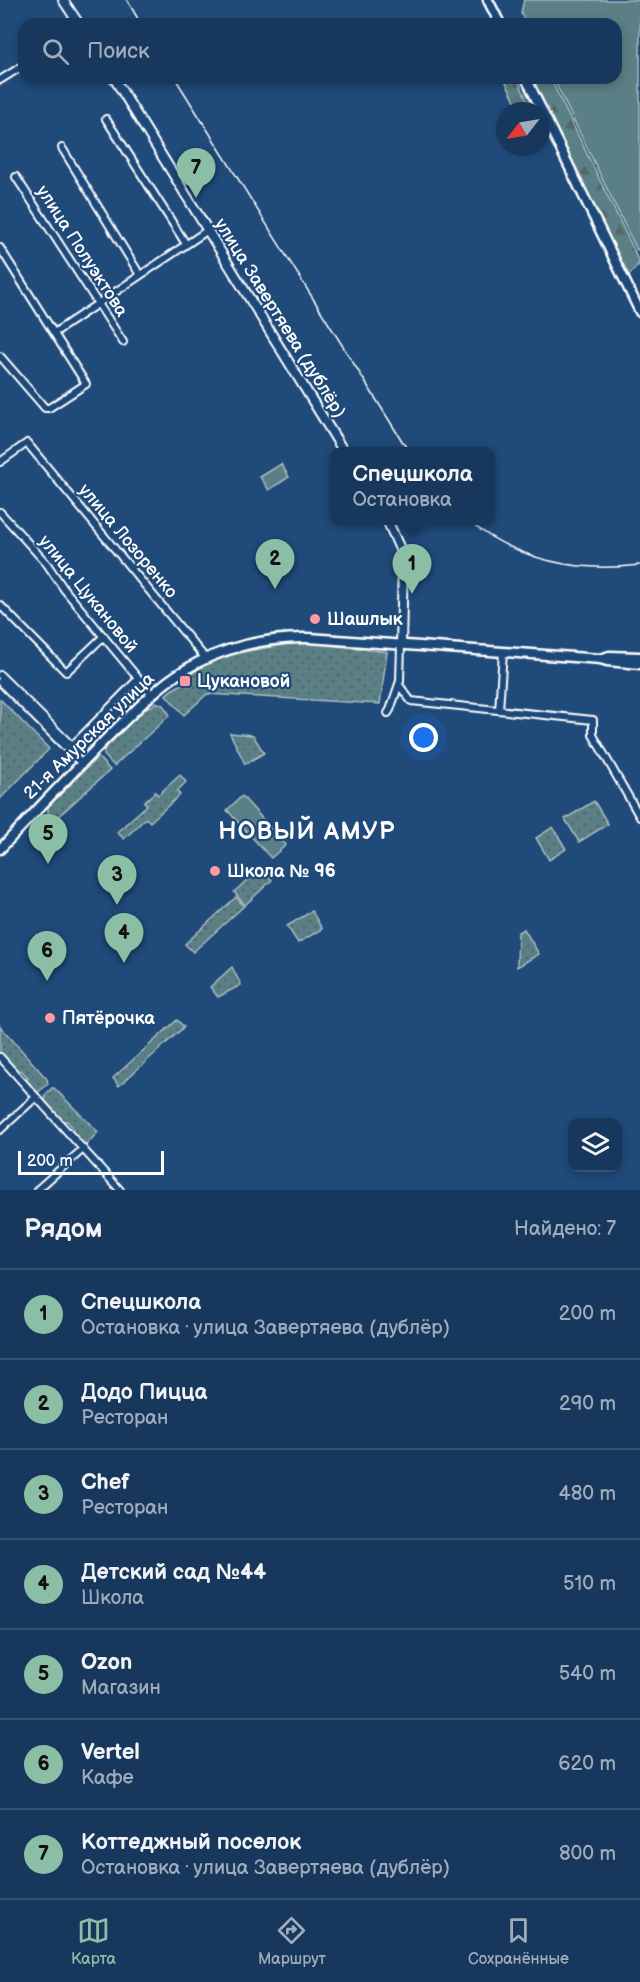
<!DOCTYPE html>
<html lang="ru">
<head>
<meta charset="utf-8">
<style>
	:root { --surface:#17385c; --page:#244365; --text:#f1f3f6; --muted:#9eacbb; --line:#365272; --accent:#8abfa5 }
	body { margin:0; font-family:"Balsamiq Sans",sans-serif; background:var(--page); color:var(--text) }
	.controls { position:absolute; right:18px; bottom:18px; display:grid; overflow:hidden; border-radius:12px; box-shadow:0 3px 9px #0003 }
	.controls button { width:54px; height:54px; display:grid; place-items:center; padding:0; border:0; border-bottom:2px solid var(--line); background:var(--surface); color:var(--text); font:30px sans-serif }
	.compass { position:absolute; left:496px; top:102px; width:54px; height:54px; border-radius:50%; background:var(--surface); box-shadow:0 3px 9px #0003; rotate:239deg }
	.scale { position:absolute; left:18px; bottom:15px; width:146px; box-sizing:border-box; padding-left:6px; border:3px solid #fff; border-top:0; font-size:16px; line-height:21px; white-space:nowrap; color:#fff; -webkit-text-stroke:4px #1f4a7a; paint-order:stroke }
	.you { position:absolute; left:424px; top:738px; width:21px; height:21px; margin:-15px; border:4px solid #fff; border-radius:50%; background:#1a73e8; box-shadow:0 0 0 9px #1a73e833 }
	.badge { display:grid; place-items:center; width:39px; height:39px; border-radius:50%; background:var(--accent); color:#111; font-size:20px; font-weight:700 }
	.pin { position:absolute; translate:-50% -50px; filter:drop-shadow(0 2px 3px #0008) }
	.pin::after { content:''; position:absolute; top:32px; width:21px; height:18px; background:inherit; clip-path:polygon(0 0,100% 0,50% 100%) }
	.popup { position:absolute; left:330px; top:447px; width:165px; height:78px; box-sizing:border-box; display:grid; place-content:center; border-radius:12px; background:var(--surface); filter:drop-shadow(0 2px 4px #0005); font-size:20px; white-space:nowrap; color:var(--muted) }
	.popup b { font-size:22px; color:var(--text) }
	.popup::after { content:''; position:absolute; left:50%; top:100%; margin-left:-12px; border:12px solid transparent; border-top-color:var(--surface) }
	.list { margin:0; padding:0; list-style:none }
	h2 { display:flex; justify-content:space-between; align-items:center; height:78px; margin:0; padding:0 24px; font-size:26px }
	h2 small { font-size:20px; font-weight:400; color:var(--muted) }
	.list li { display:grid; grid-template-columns:39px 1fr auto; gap:18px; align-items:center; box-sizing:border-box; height:90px; padding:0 24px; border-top:2px solid var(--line) }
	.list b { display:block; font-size:22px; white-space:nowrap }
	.list p { margin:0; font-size:20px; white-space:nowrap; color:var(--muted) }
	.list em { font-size:20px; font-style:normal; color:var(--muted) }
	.icon { flex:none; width:33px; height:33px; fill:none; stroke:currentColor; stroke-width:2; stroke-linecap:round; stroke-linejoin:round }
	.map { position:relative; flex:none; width:640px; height:1190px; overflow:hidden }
	.search { position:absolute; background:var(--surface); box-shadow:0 3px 9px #0003; left:18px; right:18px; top:18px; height:66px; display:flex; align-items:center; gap:15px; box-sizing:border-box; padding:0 21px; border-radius:18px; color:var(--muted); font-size:22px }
	.sheet { height:708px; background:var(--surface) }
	nav { display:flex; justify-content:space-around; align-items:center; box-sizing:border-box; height:84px; border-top:2px solid var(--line); background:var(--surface); font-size:16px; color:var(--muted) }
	nav a { display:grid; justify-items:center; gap:3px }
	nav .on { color:var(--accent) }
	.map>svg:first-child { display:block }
	.green { fill:url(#green-dots); stroke:#acbfc2; stroke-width:1.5 }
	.forest { fill:url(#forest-firs); stroke:#acbfc2; stroke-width:1.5 }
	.pitch { fill:#5a7f84; stroke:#acbfc2; stroke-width:1.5 }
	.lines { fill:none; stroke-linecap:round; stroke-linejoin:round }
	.minor-casing { stroke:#fff; stroke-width:10 }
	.tertiary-casing { stroke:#fff; stroke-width:12 }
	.secondary-casing { stroke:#fff; stroke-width:13 }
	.minor { stroke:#1f4a7a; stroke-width:6 }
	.tertiary { stroke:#1f4a7a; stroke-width:8 }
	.secondary { stroke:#1f4a7a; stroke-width:8 }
	.rail { stroke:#fff; stroke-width:1.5 }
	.poi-dot { fill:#ff9aa2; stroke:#1f4a7a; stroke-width:2 }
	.labels { text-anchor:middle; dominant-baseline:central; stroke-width:4.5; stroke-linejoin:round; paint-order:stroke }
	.street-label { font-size:18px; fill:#fff; stroke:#1f4a7a }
	.poi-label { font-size:18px; font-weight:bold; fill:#fff; stroke:#1f4a7a; text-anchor:start }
	.district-label { font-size:24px; font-weight:bold; letter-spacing:1.5px; fill:#fff; stroke:#1f4a7a }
</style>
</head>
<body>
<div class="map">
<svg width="640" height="1190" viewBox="0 0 640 1190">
	<defs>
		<pattern id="green-dots" width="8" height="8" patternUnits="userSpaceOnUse" patternTransform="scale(1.5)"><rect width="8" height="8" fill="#5a7f84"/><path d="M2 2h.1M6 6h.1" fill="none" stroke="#536668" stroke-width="1.8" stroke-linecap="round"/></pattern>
		<pattern id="forest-firs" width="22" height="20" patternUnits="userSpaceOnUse" patternTransform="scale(1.5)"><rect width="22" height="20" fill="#5a7f84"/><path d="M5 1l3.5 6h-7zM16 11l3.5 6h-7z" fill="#536668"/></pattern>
	</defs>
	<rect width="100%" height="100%" fill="#1f4a7a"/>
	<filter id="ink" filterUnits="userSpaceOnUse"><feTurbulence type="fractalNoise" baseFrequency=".0167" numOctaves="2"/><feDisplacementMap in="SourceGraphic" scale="12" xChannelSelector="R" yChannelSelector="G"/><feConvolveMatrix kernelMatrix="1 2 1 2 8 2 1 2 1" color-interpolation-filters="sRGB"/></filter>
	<g filter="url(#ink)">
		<!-- green -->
		<g class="green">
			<path d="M292 643 322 644 387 652 380 704 207 694 184 715 166 695C171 688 179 687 185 682 188 678 192 672 198 669 225 652 261 650 292 643Z"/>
			<path d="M0 699 49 749 0 799Z"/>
			<path d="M156 702 163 705 170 715 114 766 104 755V748L149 705 151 707Z"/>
			<path d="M230 733 253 735 264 753 245 764Z"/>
			<path d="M98 757 110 770 61 814 57 826 48 814V807Z"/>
			<path d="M180 775 186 782 177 791 180 795 150 822 146 818 124 839 117 832 147 805 144 802 155 792 158 795Z"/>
			<path d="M594 801 608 824 579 842 565 819Z"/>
			<path d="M553 827 566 849 549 860 536 838Z"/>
			<path d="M261 867 272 880 245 905 234 892Z"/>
			<path d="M236 897 244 906 193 952 185 944Z"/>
			<path d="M312 911 322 929 298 943 287 926Z"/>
			<path d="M524 929 539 954 517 967 518 932Z"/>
			<path d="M232 967 241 985 218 997 210 987Z"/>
			<path d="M177 1020 184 1027 119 1086 113 1078Z"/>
			<path d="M0 1026 47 1079 48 1084 37 1093 26 1082 28 1078 21 1070 17 1072 0 1054Z"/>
			<path d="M52 1088H54L98 1132 86 1145 82 1143 72 1131 73 1128 67 1121H63L45 1101V1095Z"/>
		</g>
		<!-- forest -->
		<g class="forest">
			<path d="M504 78H517L529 104 528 108 524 110 519 109Z"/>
			<path d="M531 78H550L634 250 639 264 628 277Z"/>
		</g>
		<!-- pitch -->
		<g class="pitch">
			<path d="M524 0H640V249L637 250 553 78H616V24H526L521 13Z"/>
			<path d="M281 464 289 477 269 490 260 477Z"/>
			<path d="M242 796 286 845 271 858 227 810Z"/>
		</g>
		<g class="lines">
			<!-- minor casing -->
			<g class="minor-casing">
				<g id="minor">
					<path d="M0 80 24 65"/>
					<path d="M106 119 186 244"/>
					<path d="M62 148 140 275"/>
					<path d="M16 177 123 342"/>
					<path d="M0 248 86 384 49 408H45L0 356"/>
					<path d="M54 333 208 230"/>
					<path d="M0 462 27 443 206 659"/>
					<path d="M0 512 47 564 64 589 152 695"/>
					<path d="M0 605 66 672 104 636"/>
					<path d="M0 675 72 746 138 679"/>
					<path d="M0 682 81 763"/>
					<path d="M399 685 411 701 593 720V735L640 817"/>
					<path d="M499 710 503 652"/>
					<path d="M388 713 390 710 400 681 401 645"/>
					<path d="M0 1057 120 1190"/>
					<path d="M0 1130 36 1097"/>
					<path d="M37 1190 83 1149"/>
				</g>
			</g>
			<!-- tertiary casing -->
			<g class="tertiary-casing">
				<g id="tertiary">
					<path d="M63 0 79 24"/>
					<path d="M114 78 344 452"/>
					<path d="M387 520 400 549 403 562 401 645"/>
				</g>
			</g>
			<!-- secondary casing -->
			<g class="secondary-casing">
				<g id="secondary">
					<path d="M488 0 500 24"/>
					<path d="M526 78 640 312"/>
					<path d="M601 659 609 656 640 657"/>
					<path d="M0 849C39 808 77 767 117 728 138 708 158 686 183 671 219 648 266 637 309 638L601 659 607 661 640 664"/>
				</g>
			</g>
			<!-- minor -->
			<use href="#minor" class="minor"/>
			<!-- tertiary -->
			<use href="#tertiary" class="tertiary"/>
			<!-- secondary -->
			<use href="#secondary" class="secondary"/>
			<!-- rail -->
			<g class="rail">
				<path d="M127 0 141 24"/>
				<path d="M175 78 409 452"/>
				<path d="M467 520C517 560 577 573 640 565"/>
			</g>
		</g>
	</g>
	<!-- markers -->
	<g class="poi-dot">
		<circle cx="315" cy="619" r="6"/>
		<rect x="179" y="675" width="12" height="12" rx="3"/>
		<circle cx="215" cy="871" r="6"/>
		<circle cx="50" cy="1018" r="6"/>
	</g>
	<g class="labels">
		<!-- street labels -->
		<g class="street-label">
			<text transform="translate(82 251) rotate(57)">улица Полуэктова</text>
			<text transform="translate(280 318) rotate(58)">улица Завертяева (дублёр)</text>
			<text transform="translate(128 541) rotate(50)">улица Лозоренко</text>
			<text transform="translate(88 594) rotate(51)">улица Цукановой</text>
			<text transform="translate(89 736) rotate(-44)">21-я Амурская улица</text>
		</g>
		<!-- poi labels -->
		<g class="poi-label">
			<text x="327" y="619">Шашлык</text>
			<text x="197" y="681">Цукановой</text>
			<text x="227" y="871">Школа № 96</text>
			<text x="62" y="1018">Пятёрочка</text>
		</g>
		<!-- district labels -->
		<g class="district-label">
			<text x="307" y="831">НОВЫЙ АМУР</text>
		</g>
	</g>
</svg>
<div class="controls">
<button><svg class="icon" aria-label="layers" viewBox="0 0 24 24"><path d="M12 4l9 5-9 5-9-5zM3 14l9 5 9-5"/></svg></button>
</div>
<svg class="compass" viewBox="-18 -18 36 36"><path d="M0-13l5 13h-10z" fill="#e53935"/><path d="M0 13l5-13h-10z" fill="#9eacbb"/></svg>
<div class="scale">200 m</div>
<div class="you"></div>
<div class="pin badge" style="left:412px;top:594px">1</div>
<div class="popup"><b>Спецшкола</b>Остановка</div>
<div class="pin badge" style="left:275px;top:589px">2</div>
<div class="pin badge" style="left:117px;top:905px">3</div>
<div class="pin badge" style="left:124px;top:963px">4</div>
<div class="pin badge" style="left:48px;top:864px">5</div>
<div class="pin badge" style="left:47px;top:981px">6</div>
<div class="pin badge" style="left:196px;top:198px">7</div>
<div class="search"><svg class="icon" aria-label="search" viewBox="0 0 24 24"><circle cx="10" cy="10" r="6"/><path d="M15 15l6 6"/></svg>Поиск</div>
</div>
<section class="sheet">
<h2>Рядом<small>Найдено: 7</small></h2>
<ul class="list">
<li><span class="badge">1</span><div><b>Спецшкола</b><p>Остановка · улица Завертяева (дублёр)</p></div><em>200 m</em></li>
<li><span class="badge">2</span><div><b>Додо Пицца</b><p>Ресторан</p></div><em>290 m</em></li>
<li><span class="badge">3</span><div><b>Chef</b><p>Ресторан</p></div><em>480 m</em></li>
<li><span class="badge">4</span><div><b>Детский сад №44</b><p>Школа</p></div><em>510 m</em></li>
<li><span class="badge">5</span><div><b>Ozon</b><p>Магазин</p></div><em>540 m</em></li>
<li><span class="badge">6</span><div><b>Vertel</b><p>Кафе</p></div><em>620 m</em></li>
<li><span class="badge">7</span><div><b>Коттеджный поселок</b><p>Остановка · улица Завертяева (дублёр)</p></div><em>800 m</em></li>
</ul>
</section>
<nav>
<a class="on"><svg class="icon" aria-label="map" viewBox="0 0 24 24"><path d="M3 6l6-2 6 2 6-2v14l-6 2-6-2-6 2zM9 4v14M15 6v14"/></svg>Карта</a>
<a><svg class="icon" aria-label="directions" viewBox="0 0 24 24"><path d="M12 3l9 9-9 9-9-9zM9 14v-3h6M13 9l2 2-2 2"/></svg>Маршрут</a>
<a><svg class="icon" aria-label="saved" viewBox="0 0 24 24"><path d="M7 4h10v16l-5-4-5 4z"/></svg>Сохранённые</a>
</nav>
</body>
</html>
